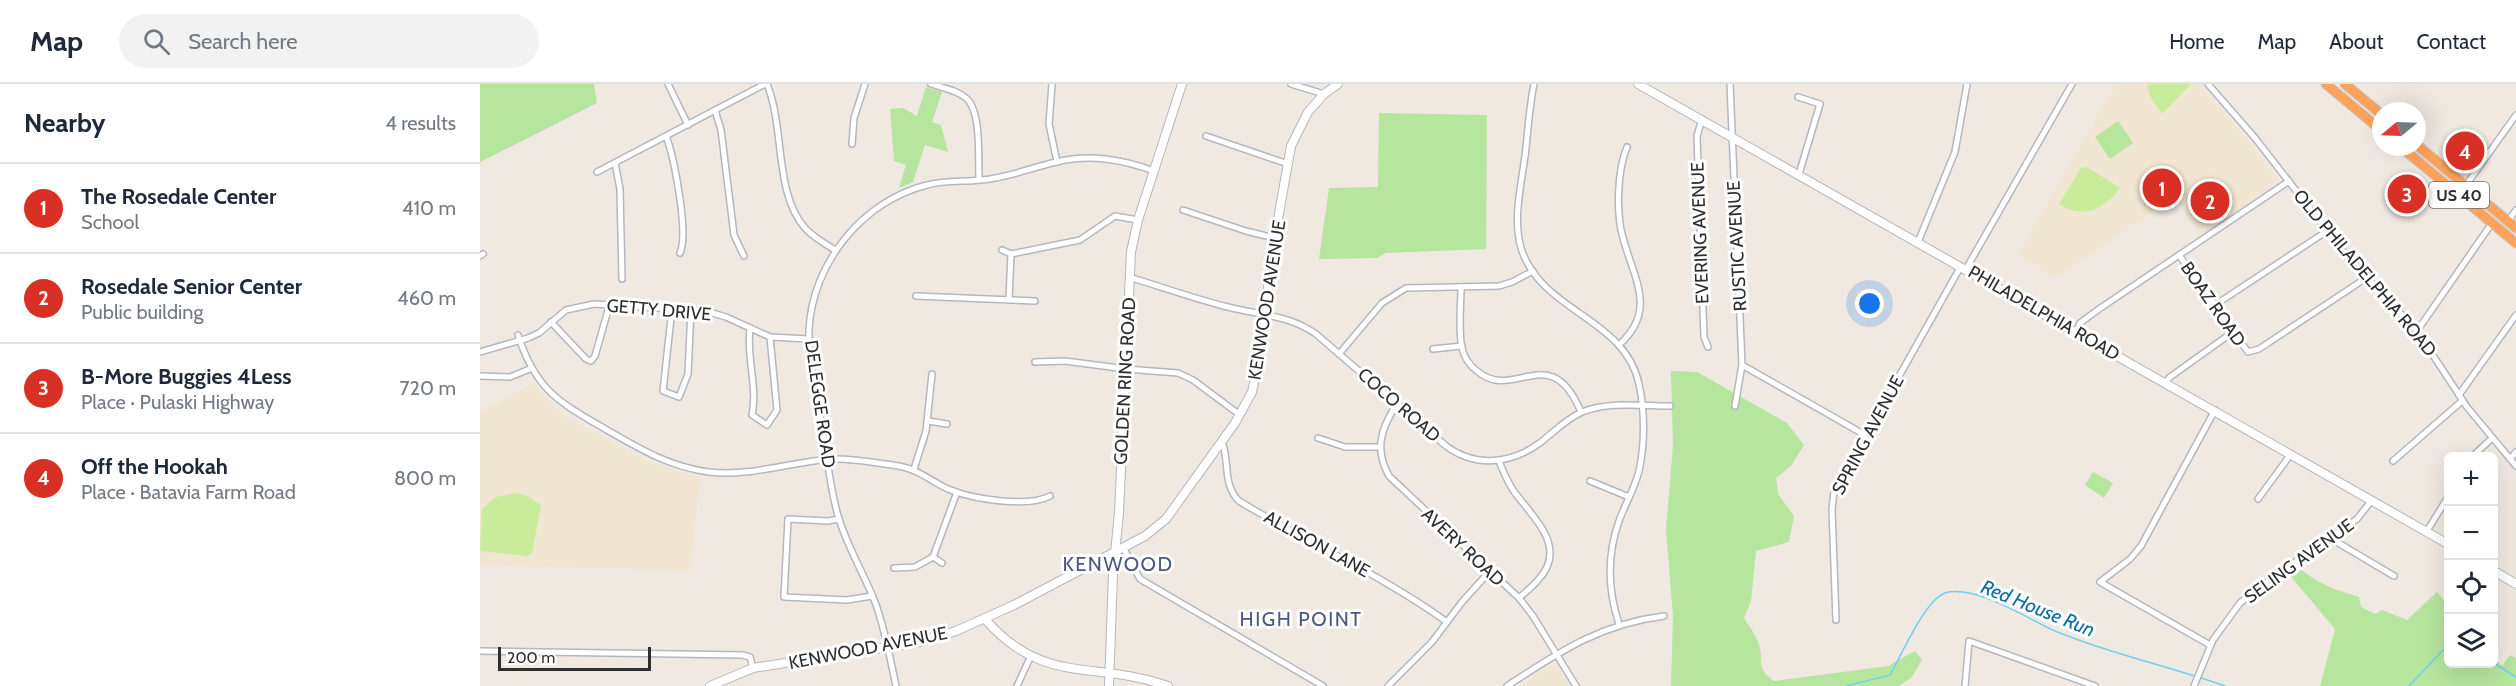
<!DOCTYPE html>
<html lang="en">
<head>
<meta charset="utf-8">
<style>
	:root { --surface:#fff; --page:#f2f2f3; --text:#1f2937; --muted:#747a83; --line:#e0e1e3; --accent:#d93025 }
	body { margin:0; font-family:Cabin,sans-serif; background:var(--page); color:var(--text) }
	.controls { position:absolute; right:18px; bottom:18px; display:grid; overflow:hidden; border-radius:9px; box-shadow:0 6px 24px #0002 }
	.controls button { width:54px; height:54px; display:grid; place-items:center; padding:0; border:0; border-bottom:2px solid var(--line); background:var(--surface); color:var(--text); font:30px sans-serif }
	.compass { position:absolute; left:1892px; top:18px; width:54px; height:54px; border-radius:50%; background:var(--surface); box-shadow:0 6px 24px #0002; rotate:251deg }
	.scale { position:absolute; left:18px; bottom:15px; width:153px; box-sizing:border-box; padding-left:6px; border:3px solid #2e2e2e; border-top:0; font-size:16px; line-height:21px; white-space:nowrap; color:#2e2e2e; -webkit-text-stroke:4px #fff; paint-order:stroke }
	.you { position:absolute; left:1390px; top:220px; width:21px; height:21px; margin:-15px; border:4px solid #fff; border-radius:50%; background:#1a73e8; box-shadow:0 0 0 9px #1a73e833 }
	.badge { display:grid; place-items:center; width:39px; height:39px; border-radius:50%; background:var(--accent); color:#fff; font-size:20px; font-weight:700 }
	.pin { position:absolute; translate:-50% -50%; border:3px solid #fff; box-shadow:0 2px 6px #0006 }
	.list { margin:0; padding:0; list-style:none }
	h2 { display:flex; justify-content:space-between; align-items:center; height:78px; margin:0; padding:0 24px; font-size:26px }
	h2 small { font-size:20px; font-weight:400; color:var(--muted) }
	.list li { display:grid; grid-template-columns:39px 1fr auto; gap:18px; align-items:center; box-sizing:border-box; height:90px; padding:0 24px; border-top:2px solid var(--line) }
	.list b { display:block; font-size:22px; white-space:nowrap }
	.list p { margin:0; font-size:20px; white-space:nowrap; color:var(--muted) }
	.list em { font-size:20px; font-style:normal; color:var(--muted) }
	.icon { flex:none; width:33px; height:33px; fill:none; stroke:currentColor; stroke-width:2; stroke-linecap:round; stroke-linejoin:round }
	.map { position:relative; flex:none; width:2036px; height:602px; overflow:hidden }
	header { display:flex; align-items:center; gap:36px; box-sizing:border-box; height:84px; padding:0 30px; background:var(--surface); border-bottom:2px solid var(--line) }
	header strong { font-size:28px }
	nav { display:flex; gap:33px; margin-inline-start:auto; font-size:21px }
	.search { width:420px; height:54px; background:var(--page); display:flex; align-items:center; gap:15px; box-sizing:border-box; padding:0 21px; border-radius:33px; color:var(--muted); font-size:22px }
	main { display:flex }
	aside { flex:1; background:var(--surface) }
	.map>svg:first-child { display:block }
	.education { fill:#f0e6d1 }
	.green { fill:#b6e59e }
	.pitch { fill:#c9ec9a }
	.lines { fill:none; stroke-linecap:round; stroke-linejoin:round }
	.stream { stroke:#75cff0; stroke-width:1.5 }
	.street-casing { stroke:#b4b7c1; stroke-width:8 }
	.secondary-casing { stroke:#b4b7c1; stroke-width:10 }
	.highway-casing { stroke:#c9c9c9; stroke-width:11 }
	.street { stroke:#fff; stroke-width:5 }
	.secondary { stroke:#fff; stroke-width:8 }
	.highway { stroke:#ffa35c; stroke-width:9 }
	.labels { text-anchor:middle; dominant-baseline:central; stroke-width:6; stroke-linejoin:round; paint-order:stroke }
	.shield { fill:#fff; stroke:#6d6d6d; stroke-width:1.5 }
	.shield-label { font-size:16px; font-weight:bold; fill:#2e2e2e }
	.street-label { font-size:18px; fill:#2e2e2e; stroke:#fff }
	.neighbourhood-label { font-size:20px; letter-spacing:1.5px; fill:#4d5680; stroke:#fff }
	.water-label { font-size:20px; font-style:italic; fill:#0d6fa3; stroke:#fff }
</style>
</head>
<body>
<header>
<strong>Map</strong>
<div class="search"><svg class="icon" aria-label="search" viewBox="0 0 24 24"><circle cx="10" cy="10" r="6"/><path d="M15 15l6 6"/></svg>Search here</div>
<nav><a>Home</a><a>Map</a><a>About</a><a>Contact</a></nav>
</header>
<main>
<aside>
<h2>Nearby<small>4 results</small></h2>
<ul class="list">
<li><span class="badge">1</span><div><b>The Rosedale Center</b><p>School</p></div><em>410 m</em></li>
<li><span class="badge">2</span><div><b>Rosedale Senior Center</b><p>Public building</p></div><em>460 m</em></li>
<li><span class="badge">3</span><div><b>B-More Buggies 4Less</b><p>Place · Pulaski Highway</p></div><em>720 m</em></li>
<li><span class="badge">4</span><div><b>Off the Hookah</b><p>Place · Batavia Farm Road</p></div><em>800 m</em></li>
</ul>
</aside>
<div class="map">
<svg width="2036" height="602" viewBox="0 0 2036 602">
	<rect width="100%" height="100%" fill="#efe9e1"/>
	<!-- education -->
	<g class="education">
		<path d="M1636 0H1721L1800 96 1721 152 1694 113 1575 194 1538 170Z"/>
		<path d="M54 299 67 315 88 334 167 377 221 394 209 487 0 481V329Z"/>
		<path d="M1073 581H1076L1090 602H1039Z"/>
	</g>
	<!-- green -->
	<g class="green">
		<path d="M0 0H114L117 19 0 78Z"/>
		<path d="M446 3 462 8 452 38 461 41 468 68 445 61 433 98 419 104 426 81 414 77 410 25 423 24 437 32Z"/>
		<path d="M899 29 1007 31 1006 165 906 169 897 174 839 175 849 104 898 103Z"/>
		<path d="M1638 37 1653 59 1630 75 1615 53Z"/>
		<path d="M1191 287 1217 288 1307 339 1324 361 1311 382 1296 394 1298 410 1314 432 1309 458 1276 467 1271 517 1264 534C1269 542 1278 554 1280 564 1283 582 1277 584 1294 597L1408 582 1435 567 1442 576 1431 594 1419 602H1191L1193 532 1186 446 1193 362Z"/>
		<path d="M1613 388 1633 399 1624 414 1605 401Z"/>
		<path d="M1818 483C1836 499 1856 506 1879 513L1881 523 1895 530 1902 526 1927 536 1957 508 1968 521V580H2014V572L2022 582 2030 571 2036 574V602H1840L1855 545 1808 489Z"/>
	</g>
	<!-- pitch -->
	<g class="pitch">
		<path d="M1667 0H1711L1682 30 1670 13Z"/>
		<path d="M1607 83 1640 104C1625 125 1603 136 1579 120L1601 84Z"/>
		<path d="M36 409 47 412 61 421 52 469 48 472 0 467 2 425 16 413Z"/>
	</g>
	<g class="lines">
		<!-- stream -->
		<g class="stream">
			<path d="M2014 579 2036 593"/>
			<path d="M1366 602 1410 591C1421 572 1445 516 1465 509 1495 500 1548 535 1575 547 1630 570 1689 582 1745 602"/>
			<path d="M1929 602 1963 566 1968 564"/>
		</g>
		<!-- street casing -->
		<g class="street-casing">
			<g id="street">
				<path d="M188 0 208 41"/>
				<path d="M287 0C305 44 294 109 325 144 333 153 345 160 355 166"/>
				<path d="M451 0C463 4 477 6 486 14 502 27 498 77 499 96"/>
				<path d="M572 0 569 40 577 78"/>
				<path d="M811 0 844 10"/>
				<path d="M1054 0C1049 24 1048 48 1045 72 1041 103 1032 137 1042 167 1064 229 1145 234 1159 300 1165 327 1165 360 1159 387 1155 404 1145 420 1139 437 1127 471 1128 507 1139 540"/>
				<path d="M1250 0 1262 281 1255 322"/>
				<path d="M1728 0 1775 54 1866 171 1937 247 1987 323 2036 382"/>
				<path d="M1318 13 1340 20 1319 90"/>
				<path d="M235 26 241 46 254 151 264 172"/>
				<path d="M1222 35 1217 52 1224 253 1228 263"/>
				<path d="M186 52C194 73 209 149 200 169"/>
				<path d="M726 52 808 80"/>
				<path d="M372 60 374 34 385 0"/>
				<path d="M135 79 140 105 142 195"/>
				<path d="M117 88 285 0"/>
				<path d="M1979 111 2036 31"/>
				<path d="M703 126 766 147 795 154"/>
				<path d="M2028 137 2036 126"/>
				<path d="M1438 158 1475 68 1487 0"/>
				<path d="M522 166 531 170 600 156 635 132 658 136"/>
				<path d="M1699 171 1768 268 1779 265 1886 194"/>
				<path d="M0 172 3 170"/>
				<path d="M1486 185 1592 0"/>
				<path d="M649 193C682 203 715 215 748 223 779 231 809 231 836 250L966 362C996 384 1032 380 1061 358 1074 348 1086 335 1102 328 1129 317 1162 322 1190 322"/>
				<path d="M981 203C981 222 978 245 982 264 984 273 989 281 997 287 1034 319 1070 254 1101 328"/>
				<path d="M436 212 555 217"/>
				<path d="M529 216 531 170"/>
				<path d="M1735 221 1847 147"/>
				<path d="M192 225 183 307 199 313 208 290 211 225"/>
				<path d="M71 238 106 275 111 277 115 272 130 219"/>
				<path d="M270 244C266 273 278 302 272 331L287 341 297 326 290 253"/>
				<path d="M1596 247 1600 239 1619 225 1809 97"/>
				<path d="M1937 247 2012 139"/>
				<path d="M38 251C55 303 75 316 120 342 155 362 188 383 229 388 270 393 310 378 351 375 373 374 397 379 419 382 437 385 451 397 468 405 492 415 547 424 570 412"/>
				<path d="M1140 260C1177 226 1154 195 1143 154 1136 130 1137 87 1147 63"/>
				<path d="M953 265 982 262"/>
				<path d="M0 268 48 254 59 249 86 226 114 220 226 227 246 233 290 253 329 255"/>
				<path d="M859 270 902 219 926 204 1019 202 1032 198 1053 187"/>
				<path d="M555 278 585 277 646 285 698 289 713 296 760 331"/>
				<path d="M1262 281 1385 351"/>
				<path d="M0 292 30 293 52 284"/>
				<path d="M1686 298 1690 293 1753 248"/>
				<path d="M1979 311 2036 231"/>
				<path d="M917 320C901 344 894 365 909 392L1039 514 1053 532 1096 602"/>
				<path d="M448 337 467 340"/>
				<path d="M838 354 865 363H900"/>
				<path d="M742 358C750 377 742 400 759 417 828 459 902 491 967 538"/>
				<path d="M1993 372 2012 354"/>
				<path d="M2030 375 2036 368"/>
				<path d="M1019 377C1023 387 1027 397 1033 406 1048 428 1080 454 1067 483 1061 496 1049 505 1039 514"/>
				<path d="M1913 377 1982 317"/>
				<path d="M434 385 446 347 452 290"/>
				<path d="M1110 397 1149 413"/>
				<path d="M1778 415 1811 370"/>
				<path d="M359 435 348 437 308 435 304 513 367 516 392 512"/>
				<path d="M1947 447 1968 413"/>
				<path d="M1850 454 1914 492"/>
				<path d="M643 463 660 495 843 602"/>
				<path d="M453 473 462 479"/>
				<path d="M414 484 435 483 453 473 477 408"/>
				<path d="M1356 536 1352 425 1354 408 1481 182"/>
				<path d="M1730 561 1620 498 1650 475 1661 462 1735 326"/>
				<path d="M0 567 263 571 270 573 273 584"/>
				<path d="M416 602C410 574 405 545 395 518 384 490 368 464 359 435 349 403 347 369 341 336 336 307 328 276 329 246 332 180 382 117 447 101 465 96 483 98 501 96 527 94 550 84 576 78 610 70 641 75 674 87"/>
				<path d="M537 602 549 576"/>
				<path d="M908 602 952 558 982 518 1010 487"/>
				<path d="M1027 602C1079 568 1120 540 1184 532"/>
				<path d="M1485 602 1489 557 1615 602"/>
				<path d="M1714 602 1733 556 1760 519 1784 500 1877 435 1892 416"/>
			</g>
		</g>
		<!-- secondary casing -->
		<g class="secondary-casing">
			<g id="secondary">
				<path d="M1158 0 1968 460"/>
				<path d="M2014 487 2036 500"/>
				<path d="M505 535C563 602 613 576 688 602"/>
				<path d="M230 602 273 584 440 558 476 547 534 521 665 452 686 435 755 339 772 308 781 265 792 169 811 62 828 28 844 10 858 0"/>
				<path d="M629 602 633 489 639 429 651 168 658 136 702 0"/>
			</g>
		</g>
		<!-- highway casing -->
		<g class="highway-casing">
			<g id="highway">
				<path d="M1846 0 1901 46"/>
				<path d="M1865 0 1901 30"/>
				<path d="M1937 61 2036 144"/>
				<path d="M1921 63 2036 159"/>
			</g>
		</g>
		<!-- street -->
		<use href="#street" class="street"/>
		<!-- secondary -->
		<use href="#secondary" class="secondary"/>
		<!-- highway -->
		<use href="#highway" class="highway"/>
	</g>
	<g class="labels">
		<!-- shield labels -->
		<rect class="shield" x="1949" y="98" width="60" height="26" rx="4.5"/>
		<g class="shield-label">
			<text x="1979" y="111">US 40</text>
		</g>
		<!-- street labels -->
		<g class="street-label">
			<text transform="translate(1220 149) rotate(-92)">EVERING AVENUE</text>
			<text transform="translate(1257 162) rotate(-93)">RUSTIC AVENUE</text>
			<text transform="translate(1885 189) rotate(50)">OLD PHILADELPHIA ROAD</text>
			<text transform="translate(787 216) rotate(-81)">KENWOOD AVENUE</text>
			<text transform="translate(1733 220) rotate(55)">BOAZ ROAD</text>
			<text transform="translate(179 226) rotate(5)">GETTY DRIVE</text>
			<text transform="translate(1564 229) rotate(30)">PHILADELPHIA ROAD</text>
			<text transform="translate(645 297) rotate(-87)">GOLDEN RING ROAD</text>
			<text transform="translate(340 320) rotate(82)">DELEGGE ROAD</text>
			<text transform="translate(919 321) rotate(41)">COCO ROAD</text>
			<text transform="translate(1388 351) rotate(-62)">SPRING AVENUE</text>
			<text transform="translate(837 460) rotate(29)">ALLISON LANE</text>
			<text transform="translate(983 463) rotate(43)">AVERY ROAD</text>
			<text transform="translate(1819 477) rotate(-36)">SELING AVENUE</text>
			<text transform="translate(388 564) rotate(-11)">KENWOOD AVENUE</text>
		</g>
		<!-- neighbourhood labels -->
		<g class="neighbourhood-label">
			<text x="638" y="480">KENWOOD</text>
			<text x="821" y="535">HIGH POINT</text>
		</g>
		<!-- water labels -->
		<g class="water-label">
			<text transform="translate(1558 524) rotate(22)">Red House Run</text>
		</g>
	</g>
</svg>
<div class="controls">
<button>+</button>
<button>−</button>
<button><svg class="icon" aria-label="locate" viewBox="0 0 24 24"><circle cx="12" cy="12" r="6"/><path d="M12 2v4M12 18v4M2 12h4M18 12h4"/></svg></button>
<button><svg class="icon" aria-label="layers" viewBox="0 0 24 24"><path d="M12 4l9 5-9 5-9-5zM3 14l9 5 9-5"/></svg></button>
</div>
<svg class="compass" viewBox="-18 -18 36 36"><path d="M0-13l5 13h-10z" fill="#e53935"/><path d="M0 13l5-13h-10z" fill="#747a83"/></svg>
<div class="scale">200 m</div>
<div class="you"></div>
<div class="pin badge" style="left:1682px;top:104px">1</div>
<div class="pin badge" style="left:1730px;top:117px">2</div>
<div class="pin badge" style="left:1927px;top:110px">3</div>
<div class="pin badge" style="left:1985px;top:67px">4</div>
</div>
</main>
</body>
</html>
